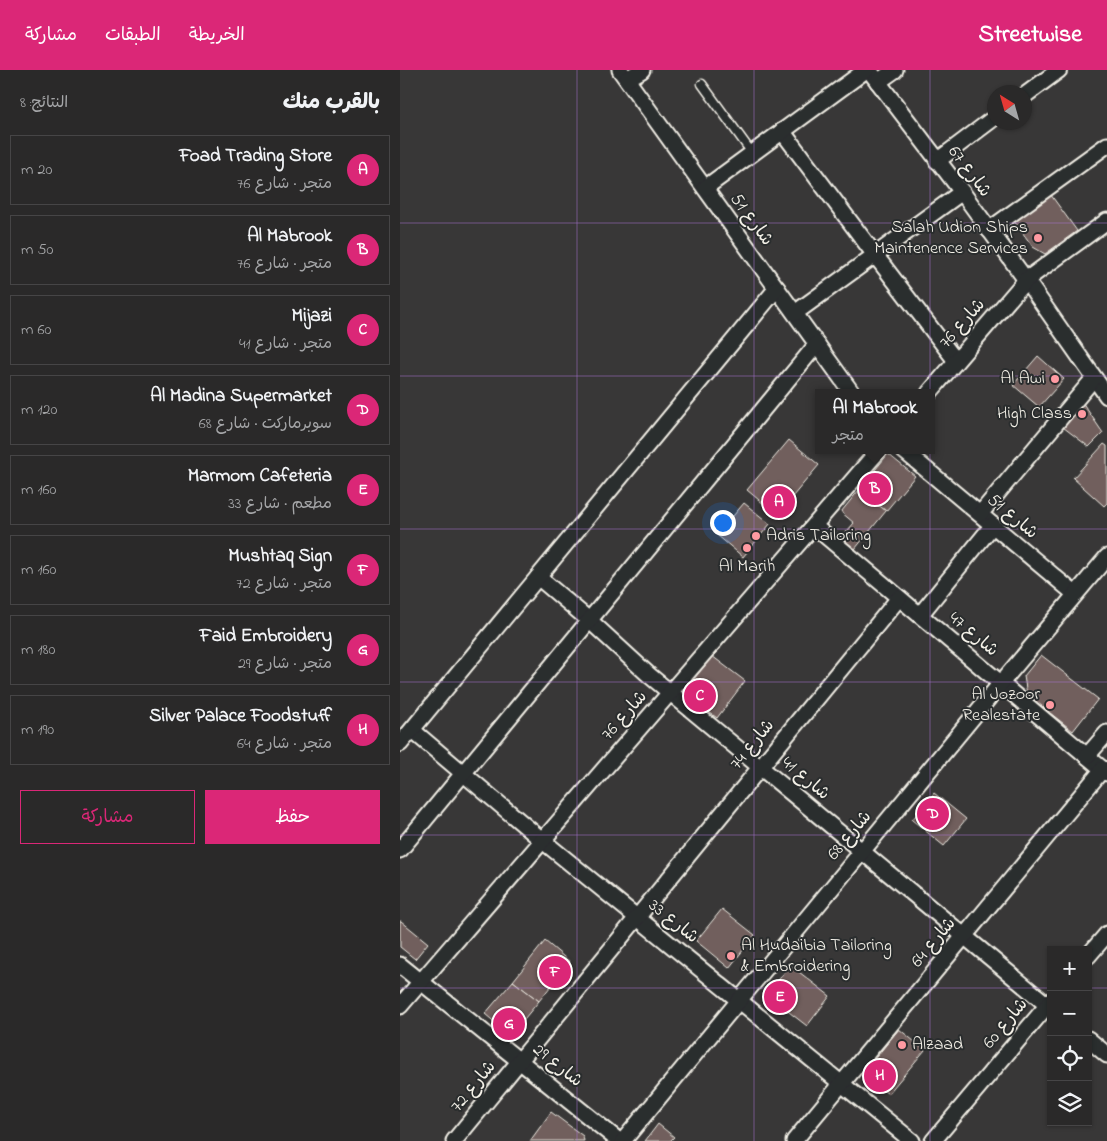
<!DOCTYPE html>
<html lang="ar">
<head>
<meta charset="utf-8">
<style>
	:root { --surface:#2a2929; --page:#323131; --text:#f1f3f6; --muted:#a5a6a8; --line:#464546; --accent:#db2777 }
	body { margin:0; font-family:"Indie Flower","Playpen Sans Arabic",sans-serif; background:var(--page); color:var(--text); direction:rtl }
	.controls { position:absolute; right:15px; bottom:15px; display:grid; overflow:hidden; border-radius:0px; box-shadow:0 1px 4px #0004 }
	.controls button { width:45px; height:45px; display:grid; place-items:center; padding:0; border:0; border-bottom:1px solid var(--line); background:var(--surface); color:var(--text); font:25px sans-serif }
	.compass { position:absolute; left:587px; top:15px; width:45px; height:45px; border-radius:50%; background:var(--surface); box-shadow:0 1px 4px #0004; rotate:323deg }
	.you { position:absolute; left:322px; top:452px; width:18px; height:18px; margin:-12px; border:4px solid #fff; border-radius:50%; background:#1a73e8; box-shadow:0 0 0 8px #1a73e833 }
	.badge { display:grid; place-items:center; width:32px; height:32px; border-radius:50%; background:var(--accent); color:#fff; font-size:16px; font-weight:700 }
	.pin { position:absolute; translate:-50% -50%; border:2px solid #fff; box-shadow:0 1px 5px #0006 }
	.popup { position:absolute; left:415px; top:319px; width:120px; height:65px; box-sizing:border-box; display:grid; place-content:center; border-radius:0px; background:var(--surface); filter:drop-shadow(0 1px 4px #0005); font-size:16px; white-space:nowrap; color:var(--muted) }
	.popup b { font-size:19px; color:var(--text) }
	.popup::after { content:''; position:absolute; left:50%; top:100%; margin-left:-10px; border:10px solid transparent; border-top-color:var(--surface) }
	.list { margin:0; padding:0; list-style:none }
	h2 { display:flex; justify-content:space-between; align-items:center; height:65px; margin:0; padding:0 20px; font-size:21px }
	h2 small { font-size:16px; font-weight:400; color:var(--muted) }
	.list li { display:grid; grid-template-columns:32px 1fr auto; gap:15px; align-items:center; box-sizing:border-box; height:70px; margin:0 10px 10px; padding:0 10px; border:1px solid var(--line); border-radius:0px }
	.list b { display:block; font-size:19px; white-space:nowrap }
	.list p { margin:0; font-size:16px; white-space:nowrap; color:var(--muted) }
	.list em { font-size:16px; font-style:normal; color:var(--muted) }
	.actions { display:flex; gap:10px; padding:15px 20px }
	.actions a { flex:1; padding:11px 0; border:1px solid var(--accent); border-radius:0px; text-align:center; font-size:18px; color:var(--accent) }
	.actions .main { background:var(--accent); color:#fff }
	.icon { flex:none; width:28px; height:28px; fill:none; stroke:currentColor; stroke-width:2; stroke-linecap:round; stroke-linejoin:round }
	.map { position:relative; flex:none; width:707px; height:1071px; overflow:hidden; direction:ltr }
	header { display:flex; align-items:center; gap:30px; box-sizing:border-box; height:70px; padding:0 25px; background:var(--accent); color:#fff }
	header strong { font-size:24px }
	nav { display:flex; gap:28px; margin-inline-start:auto; font-size:18px }
	main { display:flex }
	aside { flex:1; background:var(--surface) }
	.map>svg:first-child { display:block }
	.building { fill:#715f5d; stroke:#f4f1e8 }
	.lines { fill:none; stroke-linecap:round; stroke-linejoin:round }
	.service-casing { stroke:#f4f1e8; stroke-width:11 }
	.minor-casing { stroke:#f4f1e8; stroke-width:19 }
	.service { stroke:#2a2d2e; stroke-width:8 }
	.minor { stroke:#2a2d2e; stroke-width:15 }
	.grid { fill:none; stroke:#a571cd; stroke-width:1; stroke-opacity:0.55 }
	.poi-dot { fill:#ff9aa2; stroke:#2a2d2e; stroke-width:2 }
	.labels { text-anchor:middle; dominant-baseline:central; stroke-width:4; stroke-linejoin:round; paint-order:stroke }
	.street-label { font-size:18px; fill:#f4f1e8; stroke:#2a2d2e }
	.poi-label { font-size:18px; fill:#f4f1e8; stroke:#2a2d2e; text-anchor:end }
</style>
</head>
<body>
<header>
<strong>Streetwise</strong>
<nav><a>الخريطة</a><a>الطبقات</a><a>مشاركة</a></nav>
</header>
<main>
<div class="map">
<svg width="707" height="1071" viewBox="0 0 707 1071">
	<rect width="100%" height="100%" fill="#383737"/>
	<filter id="ink" filterUnits="userSpaceOnUse"><feTurbulence type="fractalNoise" baseFrequency=".02" numOctaves="2"/><feDisplacementMap in="SourceGraphic" scale="10" xChannelSelector="R" yChannelSelector="G"/><feConvolveMatrix kernelMatrix="1 2 1 2 8 2 1 2 1" color-interpolation-filters="sRGB"/></filter>
	<g filter="url(#ink)">
		<!-- building -->
		<g class="building">
			<path d="M648 121 677 161 645 184 633 177 611 147Z"/>
			<path d="M638 286 664 309 639 337 613 315Z"/>
			<path d="M680 329 703 363 689 377 659 354Z"/>
			<path d="M389 370 419 395 377 445 347 420Z"/>
			<path d="M704 374 707 376V433L704 436 673 408Z"/>
			<path d="M488 384 515 406 486 441 459 420Z"/>
			<path d="M459 420 486 441 455 479 441 468 454 453 441 442Z"/>
			<path d="M344 433 370 454 343 487 317 465Z"/>
			<path d="M641 585 698 629 673 661 627 625 624 606Z"/>
			<path d="M312 586 345 611 317 648 290 628 289 615Z"/>
			<path d="M534 723 566 749 544 776 512 750Z"/>
			<path d="M322 839 355 865 329 898 296 871Z"/>
			<path d="M0 851H1L28 873 15 889 0 877Z"/>
			<path d="M145 871 170 892 139 931 113 911Z"/>
			<path d="M390 895 430 926 407 956 367 925Z"/>
			<path d="M113 911 139 931 115 960H104L85 944Z"/>
			<path d="M499 959 525 980 488 1024 469 1008 468 997Z"/>
			<path d="M151 1042 183 1066 184 1071H130Z"/>
			<path d="M258 1054 274 1067 270 1071H245Z"/>
		</g>
		<g class="lines">
			<!-- service casing -->
			<g class="service-casing">
				<path id="service" d="M302 14 352 83"/>
			</g>
			<!-- minor casing -->
			<g class="minor-casing">
				<g id="minor">
					<path d="M220 0 452 323"/>
					<path d="M469 0 562 122 626 210 707 326"/>
					<path d="M227 9 242 0"/>
					<path d="M478 12 495 0"/>
					<path d="M624 26 659 0"/>
					<path d="M382 61 475 185 556 291"/>
					<path d="M537 91 594 48"/>
					<path d="M305 118 466 0"/>
					<path d="M589 160 707 75"/>
					<path d="M395 243 562 122"/>
					<path d="M529 323 626 210 707 151"/>
					<path d="M503 380 675 524"/>
					<path d="M580 444 694 308"/>
					<path d="M414 456 707 703"/>
					<path d="M138 507 189 550 249 605 651 938"/>
					<path d="M520 545 593 455"/>
					<path d="M12 660 143 771 512 1071"/>
					<path d="M0 674 377 218"/>
					<path d="M687 686 707 663"/>
					<path d="M0 780 417 274"/>
					<path d="M688 886 707 864"/>
					<path d="M0 895 219 1071"/>
					<path d="M0 936 479 380"/>
					<path d="M688 969 707 985"/>
					<path d="M54 1071 499 528"/>
					<path d="M223 1071 601 613 707 487"/>
					<path d="M394 1071 703 699"/>
					<path d="M533 1071 651 931"/>
				</g>
			</g>
			<!-- service -->
			<use href="#service" class="service"/>
			<!-- minor -->
			<use href="#minor" class="minor"/>
		</g>
	</g>
	<!-- grid -->
	<path class="grid" d="M177 0V1071M354 0V1071M530 0V1071M0 153H707M0 306H707M0 459H707M0 612H707M0 765H707M0 918H651M688 918H707"/>
	<!-- markers -->
	<g class="poi-dot">
		<circle cx="638" cy="168" r="5"/>
		<circle cx="655" cy="309" r="5"/>
		<circle cx="682" cy="344" r="5"/>
		<circle cx="356" cy="466" r="5"/>
		<circle cx="347" cy="478" r="5"/>
		<circle cx="650" cy="635" r="5"/>
		<circle cx="331" cy="886" r="5"/>
		<circle cx="502" cy="975" r="5"/>
	</g>
	<g class="labels">
		<!-- street labels -->
		<g class="street-label">
			<text transform="translate(569 102) rotate(53)">شارع 67</text>
			<text transform="translate(351 150) rotate(54)">شارع 51</text>
			<text transform="translate(563 254) rotate(-49)">شارع 76</text>
			<text transform="translate(612 447) rotate(40)">شارع 51</text>
			<text transform="translate(573 565) rotate(40)">شارع 47</text>
			<text transform="translate(225 646) rotate(-49)">شارع 76</text>
			<text transform="translate(353 675) rotate(-51)">شارع 74</text>
			<text transform="translate(405 709) rotate(40)">شارع 41</text>
			<text transform="translate(450 766) rotate(-50)">شارع 68</text>
			<text transform="translate(273 852) rotate(39)">شارع 33</text>
			<text transform="translate(534 873) rotate(-50)">شارع 64</text>
			<text transform="translate(606 954) rotate(-50)">شارع 60</text>
			<text transform="translate(157 996) rotate(39)">شارع 29</text>
			<text transform="translate(74 1017) rotate(-51)">شارع 72</text>
		</g>
		<!-- poi labels -->
		<g class="poi-label">
			<text x="628" y="158">Salah Udion Ships<tspan x="628" dy="21">Maintenence Services</tspan></text>
			<text x="645" y="309">Al Awi</text>
			<text x="672" y="344">High Class</text>
			<text x="366" y="466" text-anchor="start">Adris Tailoring</text>
			<text x="347" y="497" text-anchor="middle">Al Marih</text>
			<text x="640" y="625">Al Jozoor<tspan x="640" dy="21">Realestate</tspan></text>
			<text x="341" y="876" text-anchor="start">Al Hudaibia Tailoring<tspan x="341" dy="21">&amp; Embroidering</tspan></text>
			<text x="512" y="975" text-anchor="start">Alzaad</text>
		</g>
	</g>
</svg>
<div class="controls">
<button>+</button>
<button>−</button>
<button><svg class="icon" aria-label="locate" viewBox="0 0 24 24"><circle cx="12" cy="12" r="6"/><path d="M12 2v4M12 18v4M2 12h4M18 12h4"/></svg></button>
<button><svg class="icon" aria-label="layers" viewBox="0 0 24 24"><path d="M12 4l9 5-9 5-9-5zM3 14l9 5 9-5"/></svg></button>
</div>
<svg class="compass" viewBox="-18 -18 36 36"><path d="M0-13l5 13h-10z" fill="#e53935"/><path d="M0 13l5-13h-10z" fill="#a5a6a8"/></svg>
<div class="you"></div>
<div class="pin badge" style="left:379px;top:432px">A</div>
<div class="pin badge" style="left:475px;top:419px">B</div>
<div class="popup"><b>Al Mabrook</b>متجر</div>
<div class="pin badge" style="left:300px;top:626px">C</div>
<div class="pin badge" style="left:533px;top:744px">D</div>
<div class="pin badge" style="left:380px;top:927px">E</div>
<div class="pin badge" style="left:155px;top:902px">F</div>
<div class="pin badge" style="left:109px;top:954px">G</div>
<div class="pin badge" style="left:480px;top:1006px">H</div>
</div>
<aside>
<h2>بالقرب منك<small>النتائج: 8</small></h2>
<ul class="list">
<li><span class="badge">A</span><div><b>Foad Trading Store</b><p>متجر · شارع 76</p></div><em>20 m</em></li>
<li><span class="badge">B</span><div><b>Al Mabrook</b><p>متجر · شارع 76</p></div><em>50 m</em></li>
<li><span class="badge">C</span><div><b>Mijazi</b><p>متجر · شارع 41</p></div><em>60 m</em></li>
<li><span class="badge">D</span><div><b>Al Madina Supermarket</b><p>سوبرماركت · شارع 68</p></div><em>120 m</em></li>
<li><span class="badge">E</span><div><b>Marmom Cafeteria</b><p>مطعم · شارع 33</p></div><em>160 m</em></li>
<li><span class="badge">F</span><div><b>Mushtaq Sign</b><p>متجر · شارع 72</p></div><em>160 m</em></li>
<li><span class="badge">G</span><div><b>Faid Embroidery</b><p>متجر · شارع 29</p></div><em>180 m</em></li>
<li><span class="badge">H</span><div><b>Silver Palace Foodstuff</b><p>متجر · شارع 64</p></div><em>190 m</em></li>
</ul>
<div class="actions"><a class="main">حفظ</a><a>مشاركة</a></div>
</aside>
</main>
</body>
</html>
